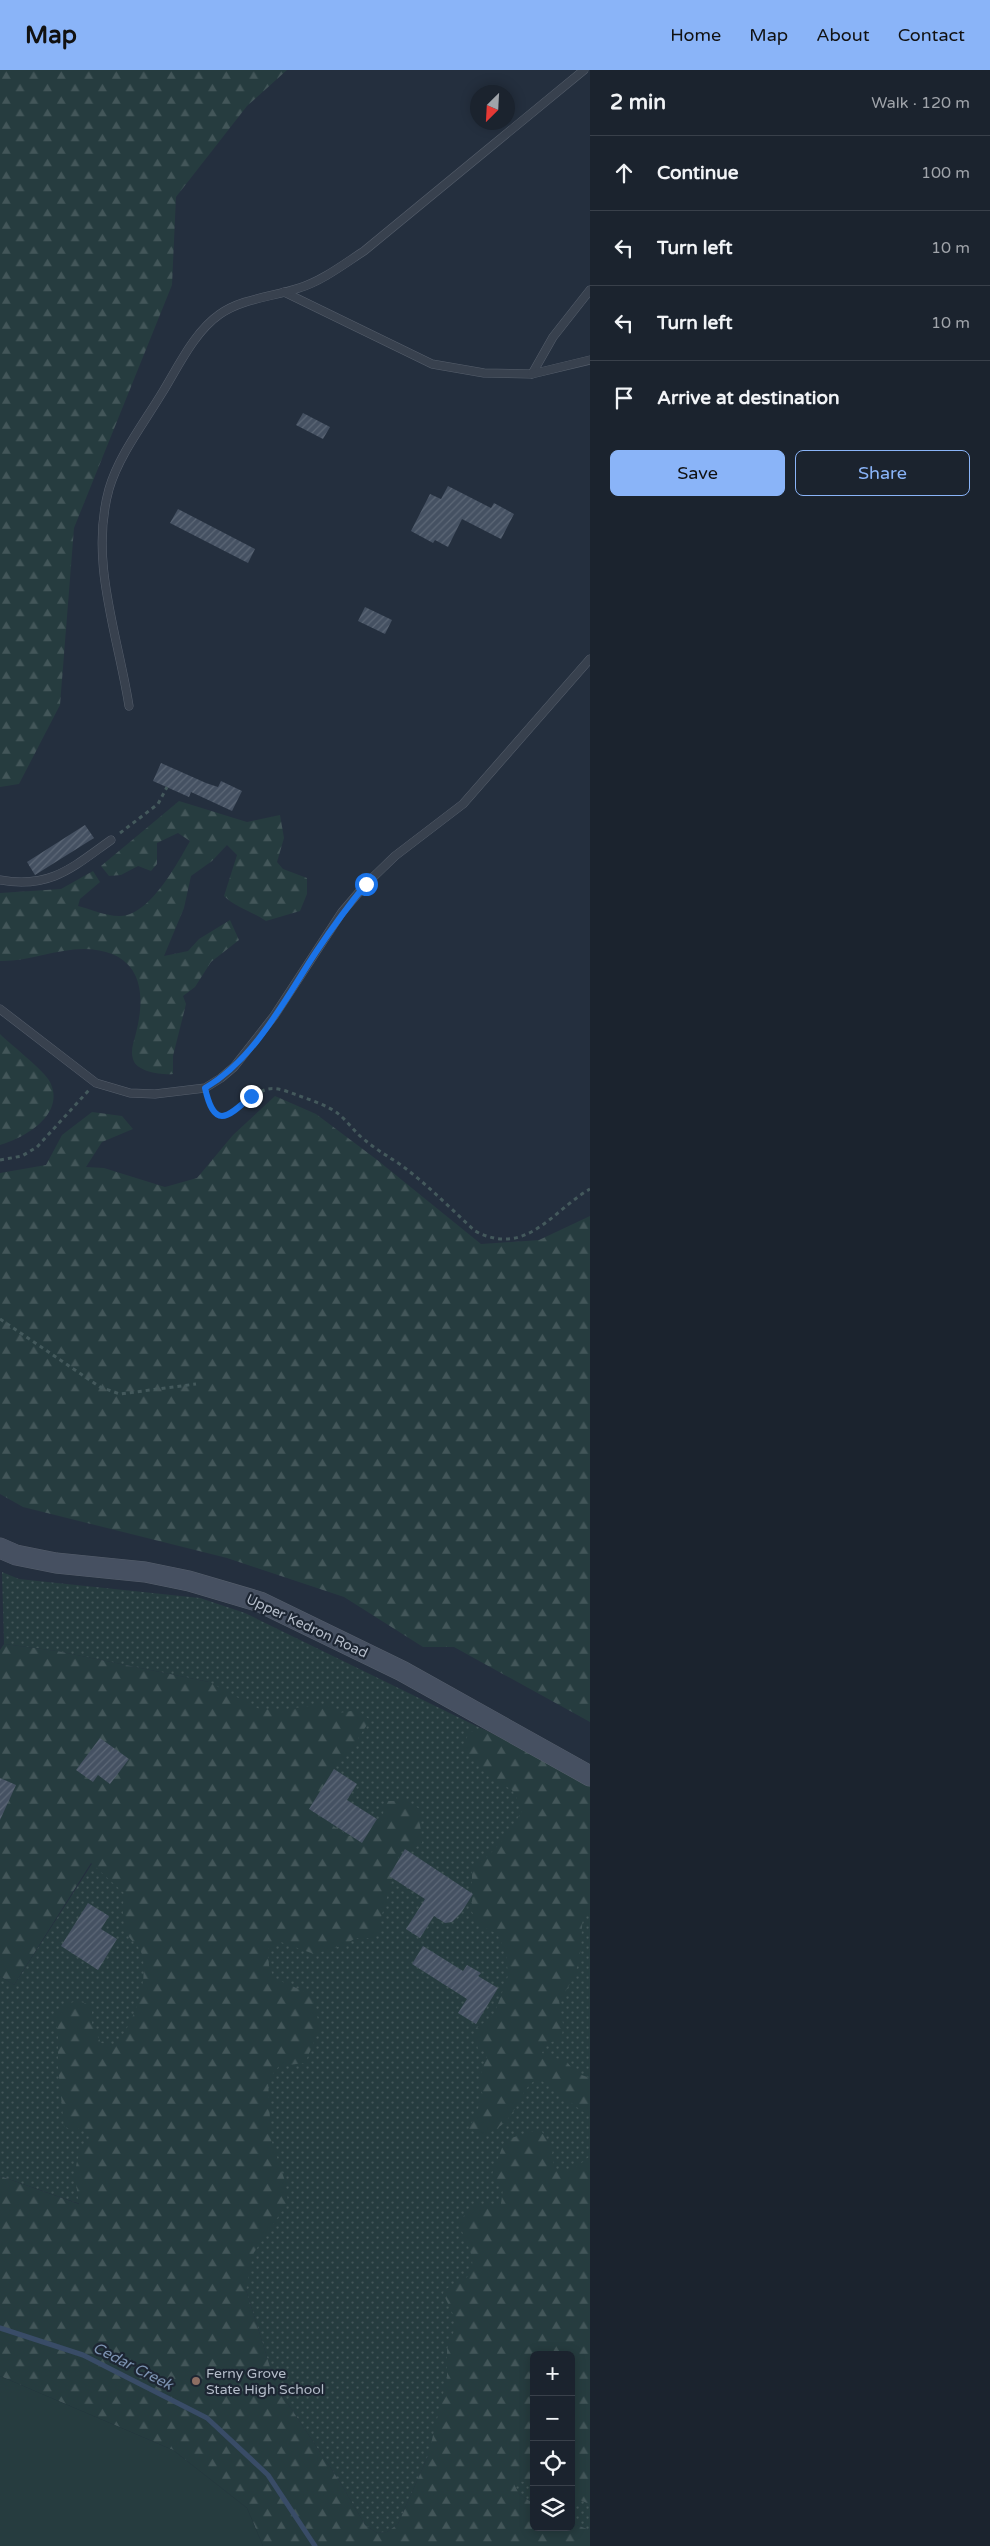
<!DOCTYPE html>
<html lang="en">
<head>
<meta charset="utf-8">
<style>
	:root { --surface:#1b232e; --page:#282f3a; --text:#f1f3f6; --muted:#a0a4aa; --line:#39404a; --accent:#8ab4f8 }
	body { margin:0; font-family:"Varela Round",sans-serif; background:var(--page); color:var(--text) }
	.controls { position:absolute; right:15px; bottom:15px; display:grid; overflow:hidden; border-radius:8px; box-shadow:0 2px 12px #0003 }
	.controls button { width:45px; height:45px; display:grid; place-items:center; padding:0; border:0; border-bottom:1px solid var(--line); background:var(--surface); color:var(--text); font:25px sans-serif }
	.compass { position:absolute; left:470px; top:15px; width:45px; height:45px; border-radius:50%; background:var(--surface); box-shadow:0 2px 12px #0003; rotate:204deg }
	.stop { position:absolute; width:15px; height:15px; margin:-11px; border:4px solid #1a73e8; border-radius:50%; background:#fff }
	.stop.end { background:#1a73e8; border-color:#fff; box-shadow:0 1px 5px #0008 }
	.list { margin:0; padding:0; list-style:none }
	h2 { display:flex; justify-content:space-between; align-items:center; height:65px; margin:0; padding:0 20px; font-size:21px }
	h2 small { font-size:16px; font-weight:400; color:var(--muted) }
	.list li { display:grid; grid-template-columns:32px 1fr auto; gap:15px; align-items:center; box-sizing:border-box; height:75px; padding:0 20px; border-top:1px solid var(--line) }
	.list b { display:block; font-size:19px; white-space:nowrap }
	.list em { font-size:16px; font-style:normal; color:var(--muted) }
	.actions { display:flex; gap:10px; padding:15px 20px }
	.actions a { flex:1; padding:11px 0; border:1px solid var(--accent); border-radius:8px; text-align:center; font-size:18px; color:var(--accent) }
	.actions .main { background:var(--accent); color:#111 }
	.icon { flex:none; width:28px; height:28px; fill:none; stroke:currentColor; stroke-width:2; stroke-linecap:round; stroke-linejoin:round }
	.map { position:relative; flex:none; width:590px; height:2476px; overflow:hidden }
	header { display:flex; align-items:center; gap:30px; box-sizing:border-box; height:70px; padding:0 25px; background:var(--accent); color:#111 }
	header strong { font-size:24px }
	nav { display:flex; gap:28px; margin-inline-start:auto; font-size:18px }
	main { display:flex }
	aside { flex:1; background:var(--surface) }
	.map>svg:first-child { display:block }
	.grass { fill:url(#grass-dots) }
	.forest { fill:url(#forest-firs) }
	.park { fill:#263c3f }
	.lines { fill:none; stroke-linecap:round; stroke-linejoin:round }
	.stream { stroke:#394c67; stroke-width:5 }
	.building { fill:url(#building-hatch) }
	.service-casing { stroke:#565f6c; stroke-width:9 }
	.secondary-casing { stroke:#565f6c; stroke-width:21 }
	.path { stroke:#44595c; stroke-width:3; stroke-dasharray:4 4; stroke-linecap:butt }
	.service { stroke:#38414e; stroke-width:8 }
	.secondary { stroke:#465061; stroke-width:20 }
	.route { stroke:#1a73e8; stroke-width:6 }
	.education-dot { fill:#8d6e63; stroke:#1d2633; stroke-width:2 }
	.labels { text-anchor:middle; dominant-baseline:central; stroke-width:4.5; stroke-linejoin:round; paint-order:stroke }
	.street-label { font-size:14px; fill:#b4bcc9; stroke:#1d2633 }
	.poi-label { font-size:14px; fill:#b4bcc9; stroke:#1d2633; text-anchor:start }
	.water-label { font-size:15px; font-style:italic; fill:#7c92b1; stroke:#1d2633 }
</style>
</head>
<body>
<header>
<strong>Map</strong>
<nav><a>Home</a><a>Map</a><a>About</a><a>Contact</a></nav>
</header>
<main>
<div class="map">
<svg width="590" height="2476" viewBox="0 0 590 2476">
	<defs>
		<pattern id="grass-dots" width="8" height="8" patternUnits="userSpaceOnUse" patternTransform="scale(1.25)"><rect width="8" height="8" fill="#263c3f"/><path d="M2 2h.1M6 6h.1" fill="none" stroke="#435659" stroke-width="1.8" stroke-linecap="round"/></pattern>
		<pattern id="forest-firs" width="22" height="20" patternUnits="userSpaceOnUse" patternTransform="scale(1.25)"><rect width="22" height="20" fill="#263c3f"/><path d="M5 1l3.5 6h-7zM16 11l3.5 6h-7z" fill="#435659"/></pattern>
		<pattern id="building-hatch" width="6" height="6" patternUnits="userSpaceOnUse" patternTransform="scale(1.25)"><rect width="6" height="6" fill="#455162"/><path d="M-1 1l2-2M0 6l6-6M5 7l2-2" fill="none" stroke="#5d6877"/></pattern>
	</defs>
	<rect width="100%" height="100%" fill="#242f3e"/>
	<!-- grass -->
	<path class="grass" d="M2 1502 19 1509 200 1528 245 1543 548 1691 590 1715V2460L571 2453V2285H534V2434L519 2424 516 2419 428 2386 398 2454 387 2462 377 2463 365 2455 340 2412 276 2316 246 2220 146 2157 0 2106V1906L14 1915 209 1612 57 1581 4 1574Z"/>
	<!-- forest -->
	<g class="forest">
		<path d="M0 0H287L247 36 176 127 172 215 74 458 60 635 19 714 0 717Z"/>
		<path d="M179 731 247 752 280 745 284 768 277 792 283 799 307 808V824L300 841 266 851C253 842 235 837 224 826L237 785 227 775 212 791 191 806 184 838 164 886 188 881 199 869 230 850 239 870 211 892 195 917 183 926 186 934 173 986V1004C162 1005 136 1002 133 989 130 981 134 971 136 963 143 935 146 898 112 884 74 869 37 892 0 891V823L61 819 93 801 100 812 80 829 78 836C90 839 106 846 119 846 149 847 177 794 190 771L178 763 157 773V794L151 801 138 796 121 805 109 806 101 796Z"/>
		<path d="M0 964C11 975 44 1000 50 1012 66 1044 25 1068 0 1075Z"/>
		<path d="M275 1026 316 1044 376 1089 481 1174 539 1170 590 1146V1652L454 1577H423L344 1527 227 1488 23 1437 0 1424V1103L46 1095 62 1065 92 1042 122 1046 133 1059 102 1072 86 1097 104 1098 165 1117 197 1108 233 1065Z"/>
		<path d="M4 1574 57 1581 209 1612 259 1639 280 1640 325 1634 339 1643 357 1640 370 1650 352 1678 334 1695 331 1714 318 1732 325 1751 349 1766 366 1762 382 1751 385 1731H406L420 1739C417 1752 423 1761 422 1773L413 1779H401L381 1848V1860L371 1868H356L344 1875 314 1884 278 1871 268 1879 269 1896 274 1908 312 1925 320 1958 305 1993 279 1996 268 2010 271 2069 285 2111 288 2132 253 2184 246 2220 276 2316 340 2412 365 2455 377 2463 387 2462 398 2454 428 2386 447 2308V2279L457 2253 443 2223C451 2212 460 2215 468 2206 478 2192 468 2177 463 2164 461 2160 461 2154 461 2149L474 2135 501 2134 503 2119 491 2107 505 2070 540 2059 552 2076 554 2098C570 2104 578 2096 590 2086V2434L571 2427V2285H534V2413L518 2411 514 2414 519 2424 534 2434V2457H571V2453L590 2460V2476H263L247 2438 173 2380 0 2306V2106L79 2134C75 2106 71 2090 90 2068L87 2059 80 2058 73 2061 64 2056 58 1997V1964L55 1947C64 1933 78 1925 92 1938V1954L101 1973 116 1975C134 1951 149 1913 142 1884 140 1876 131 1872 128 1865 121 1852 123 1837 124 1823L91 1793 14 1915 0 1906V1580Z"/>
		<path d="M481 1658 548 1691 590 1715V1840L585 1841C581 1853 582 1864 581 1877 579 1896 572 1915 559 1930L563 1954 562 1968 546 1974 542 1983 567 1992 576 2003 590 2008V2047L542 2011H534C522 2020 520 2034 510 2046 503 2056 493 2061 482 2066L469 2059 483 2027 479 2009 488 1983 478 1979 474 1960 494 1945 508 1906 506 1882 497 1864 480 1855 472 1842V1799C495 1782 509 1764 523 1739L512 1720 489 1707 464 1680 468 1663Z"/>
	</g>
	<!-- park -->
	<path class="park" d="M0 2306 173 2380 247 2438 263 2476H0Z"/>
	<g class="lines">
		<!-- stream -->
		<path class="stream" d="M0 2258 83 2285 207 2348 268 2405 315 2476"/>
	</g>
	<!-- building -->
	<g class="building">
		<path d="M303 343 330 357 323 369 296 355Z"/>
		<path d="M448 416 491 438 494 433 514 444 501 469 462 449 448 477 435 470 433 473 411 461 430 424 441 429Z"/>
		<path d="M178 439 255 479 248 493 170 453Z"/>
		<path d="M365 537 392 550 385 564 358 551Z"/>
		<path d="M161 693 206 713 218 717 221 711 242 721 232 741 191 722 189 727 153 711Z"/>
		<path d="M85 755 94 768 35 805 27 792Z"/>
		<path d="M100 1668 129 1689 110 1714 98 1705 93 1712 76 1700Z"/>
		<path d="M334 1699 357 1714 347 1730 377 1749 362 1773 309 1739Z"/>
		<path d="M0 1708 16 1715 0 1750Z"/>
		<path d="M405 1779 473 1824 461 1843 452 1852 445 1853 434 1846 420 1868 406 1859 425 1829 389 1806Z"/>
		<path d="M88 1833 109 1846 101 1859 117 1869 98 1900 61 1876Z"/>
		<path d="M423 1876 463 1901 467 1895 481 1903 478 1906 498 1918 476 1954 458 1943 467 1929 412 1894Z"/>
	</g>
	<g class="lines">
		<!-- service casing -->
		<g class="service-casing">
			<g id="service">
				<path d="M284 222 432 294 484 303 532 304 553 267 590 220"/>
				<path d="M532 304 590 290"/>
				<path d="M129 636C118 565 89 491 109 419 119 385 144 353 162 323 178 297 194 262 220 244 243 228 273 227 299 218 322 211 344 194 364 181L584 0"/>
				<path d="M0 810C51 819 73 797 111 770"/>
				<path d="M0 939 96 1013 130 1023 155 1024 205 1018 221 1008 234 997 274 946 342 842 366 814 395 786 463 734 590 589"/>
			</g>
		</g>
		<!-- secondary casing -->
		<g class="secondary-casing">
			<path id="secondary" d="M0 1478 16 1485 56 1493 145 1502 189 1511 260 1532 402 1601 590 1706"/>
		</g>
		<!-- path -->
		<g class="path">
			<path d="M120 763 158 734 167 717"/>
			<path d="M207 1028C218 1072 247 1023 268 1019 278 1017 288 1022 297 1025 310 1030 324 1034 336 1042 347 1050 355 1063 366 1071 377 1080 389 1087 401 1095 427 1114 451 1139 475 1161 526 1188 552 1141 590 1119"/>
			<path d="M0 1090 22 1086 37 1077 89 1020"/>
			<path d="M0 1249 100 1317 120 1324 196 1314"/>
		</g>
		<!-- service -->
		<use href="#service" class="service"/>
		<!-- secondary -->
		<use href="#secondary" class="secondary"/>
	</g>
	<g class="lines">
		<!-- route -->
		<path class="route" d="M251 1026C226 1050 214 1058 205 1018 255 989 285 929 316 882 332 858 348 836 366 814"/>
	</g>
	<!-- markers -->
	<circle class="education-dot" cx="196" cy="2311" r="5"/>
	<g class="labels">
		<!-- street labels -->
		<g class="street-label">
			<text transform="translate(307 1556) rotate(25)">Upper Kedron Road</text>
		</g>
		<!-- poi labels -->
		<g class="poi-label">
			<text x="206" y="2303">Ferny Grove<tspan x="206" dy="16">State High School</tspan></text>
		</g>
		<!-- water labels -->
		<g class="water-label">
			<text transform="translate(133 2296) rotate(27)">Cedar Creek</text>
		</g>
	</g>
</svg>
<div class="controls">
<button>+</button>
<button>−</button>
<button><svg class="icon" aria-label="locate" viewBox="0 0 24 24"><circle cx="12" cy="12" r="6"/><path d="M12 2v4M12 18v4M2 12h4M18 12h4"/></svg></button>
<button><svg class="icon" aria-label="layers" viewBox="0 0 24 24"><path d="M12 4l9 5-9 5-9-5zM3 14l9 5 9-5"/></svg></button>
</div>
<svg class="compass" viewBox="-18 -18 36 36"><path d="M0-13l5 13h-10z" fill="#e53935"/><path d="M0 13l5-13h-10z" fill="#a0a4aa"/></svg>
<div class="stop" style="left:366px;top:814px"></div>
<div class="stop end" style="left:251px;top:1026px"></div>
</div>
<aside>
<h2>2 min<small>Walk · 120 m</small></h2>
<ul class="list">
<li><svg class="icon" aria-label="ahead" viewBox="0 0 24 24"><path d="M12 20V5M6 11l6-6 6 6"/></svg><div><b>Continue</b></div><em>100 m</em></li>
<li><svg class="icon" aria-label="left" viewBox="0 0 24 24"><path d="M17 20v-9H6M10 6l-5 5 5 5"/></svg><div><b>Turn left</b></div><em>10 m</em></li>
<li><svg class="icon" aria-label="left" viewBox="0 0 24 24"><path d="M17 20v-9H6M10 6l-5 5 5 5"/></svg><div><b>Turn left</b></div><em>10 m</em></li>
<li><svg class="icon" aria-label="arrive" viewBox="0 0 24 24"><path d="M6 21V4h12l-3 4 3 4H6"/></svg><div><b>Arrive at destination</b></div></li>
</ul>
<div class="actions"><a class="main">Save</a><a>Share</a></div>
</aside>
</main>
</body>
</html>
